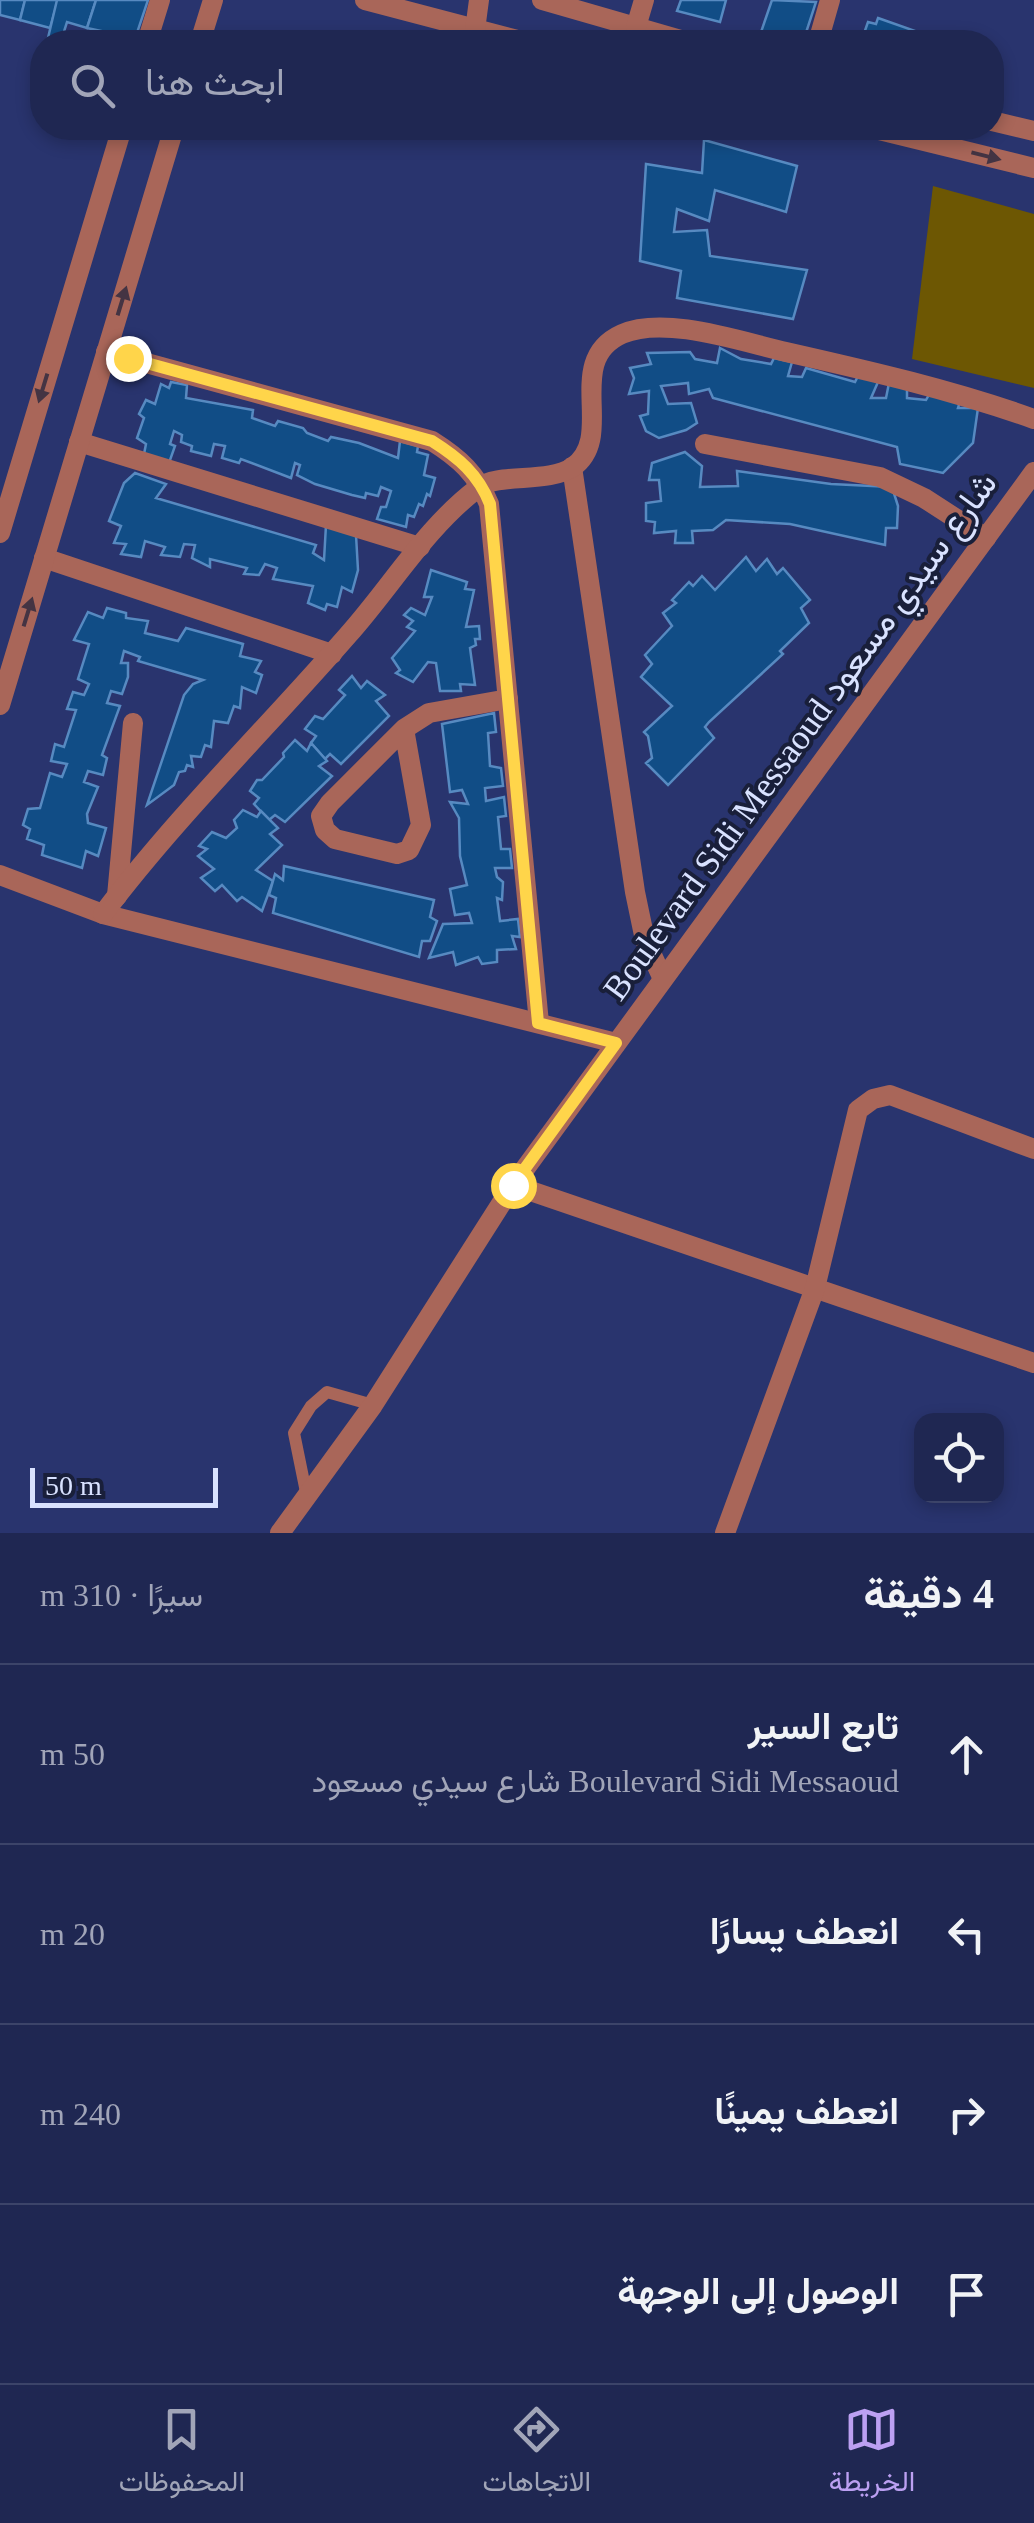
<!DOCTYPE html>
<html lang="ar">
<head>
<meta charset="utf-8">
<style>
	:root { --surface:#1f2752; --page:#272f59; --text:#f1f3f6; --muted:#a1a5b8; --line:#3c4469; --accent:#bca0f2 }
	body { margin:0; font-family:"Times New Roman",Vazirmatn,serif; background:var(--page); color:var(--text); direction:rtl }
	.controls { position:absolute; right:30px; bottom:30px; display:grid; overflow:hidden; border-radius:20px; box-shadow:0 5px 15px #0003 }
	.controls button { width:90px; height:90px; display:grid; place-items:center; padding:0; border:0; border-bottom:2px solid var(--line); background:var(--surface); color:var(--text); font:50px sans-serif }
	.scale { position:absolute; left:30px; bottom:25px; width:188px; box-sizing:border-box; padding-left:10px; border:5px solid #d9e2ff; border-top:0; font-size:28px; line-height:35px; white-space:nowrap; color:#d9e2ff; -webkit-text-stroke:8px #191f3a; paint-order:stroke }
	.stop { position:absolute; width:30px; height:30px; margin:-22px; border:8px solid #ffd54a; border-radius:50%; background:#fff }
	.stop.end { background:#ffd54a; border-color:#fff; box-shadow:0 2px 10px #0008 }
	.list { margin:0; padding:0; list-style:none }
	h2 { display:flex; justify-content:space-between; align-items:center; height:130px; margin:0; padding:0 40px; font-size:42px }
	h2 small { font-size:32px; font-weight:400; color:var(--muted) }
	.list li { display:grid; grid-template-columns:65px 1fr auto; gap:30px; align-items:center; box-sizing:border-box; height:180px; padding:0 40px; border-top:2px solid var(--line) }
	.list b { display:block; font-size:38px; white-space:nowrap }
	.list p { margin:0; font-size:32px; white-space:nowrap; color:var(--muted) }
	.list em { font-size:32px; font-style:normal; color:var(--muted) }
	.icon { flex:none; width:55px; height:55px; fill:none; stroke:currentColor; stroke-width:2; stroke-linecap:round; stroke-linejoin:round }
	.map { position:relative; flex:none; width:1034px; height:1533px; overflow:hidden; direction:ltr }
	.search { position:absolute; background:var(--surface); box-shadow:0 5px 15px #0003; left:30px; right:30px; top:30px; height:110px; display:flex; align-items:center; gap:25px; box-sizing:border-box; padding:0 35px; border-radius:40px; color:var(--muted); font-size:38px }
	.sheet { height:850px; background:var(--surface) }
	nav { display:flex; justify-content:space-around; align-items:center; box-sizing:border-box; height:140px; border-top:2px solid var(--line); background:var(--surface); font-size:28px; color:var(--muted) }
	nav a { display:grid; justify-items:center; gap:5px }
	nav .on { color:var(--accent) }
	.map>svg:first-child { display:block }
	.green { fill:#6d5703 }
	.building { fill:#114d86; stroke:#578ac1; stroke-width:2.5 }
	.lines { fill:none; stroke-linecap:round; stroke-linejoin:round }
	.service { stroke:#a96659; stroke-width:12 }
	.minor { stroke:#a96659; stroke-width:20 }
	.tertiary { stroke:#a96659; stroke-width:20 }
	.oneway { fill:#443443 }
	.route { stroke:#ffd54a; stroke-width:12 }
	.labels { text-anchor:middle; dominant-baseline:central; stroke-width:8; stroke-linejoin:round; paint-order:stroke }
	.street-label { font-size:35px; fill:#d9e2ff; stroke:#191f3a }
</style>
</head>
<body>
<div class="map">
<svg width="1034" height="1533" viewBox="0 0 1034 1533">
	<rect width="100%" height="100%" fill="#29346e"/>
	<!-- green -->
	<path class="green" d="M933 186 1034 214V388L912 359Z"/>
	<!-- building -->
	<g class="building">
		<path d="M0 0H25L20 20 0 15Z"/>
		<path d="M25 0H58L50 28 20 20Z"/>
		<path d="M57 0H96L87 28 67 22 61 41 48 38Z"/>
		<path d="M96 0H148L134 42H98L101 31 87 28Z"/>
		<path d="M681 0H726L720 22 677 11Z"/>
		<path d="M772 0 816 2 803 42 761 32Z"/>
		<path d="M878 18 918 32 916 42H861L868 22 876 24Z"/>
		<path d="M704 140 797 166 786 212 715 190 709 221 677 209 674 232 707 230 710 256 807 270 793 319 677 298 681 271 640 261 646 164 702 173Z"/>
		<path d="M720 348 741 359 771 364 774 358 792 362 788 376 802 377 806 368 855 382 858 376 878 382 871 398H886L889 383 907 387V398L926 400 930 393 962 395 958 408H978L973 443 943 473 900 464 897 447 713 398 709 389 689 394 688 383 661 386 668 404 691 403 697 423 686 430 659 438 646 431 640 416 648 414 649 391 629 394 634 378 630 368 651 364 647 353 690 352 695 359 717 363Z"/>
		<path d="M171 382 187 385 186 398 253 410 252 418 275 426 278 421 303 428 307 433 328 441 331 437 359 443 398 458 400 441 418 446 417 452 428 455 424 475 435 478 430 496 427 494 423 506 419 504 414 517 408 515 406 527 377 519 381 507H386L391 491 381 487 378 496 366 493 365 498 352 495 315 484 297 475 300 465 295 463 291 478 241 459 239 463 222 458 225 446 214 444 211 456 191 451 192 446 181 442 182 435 174 431 170 444 175 446 169 463 144 454 146 444 137 438 144 418 139 414 146 400 155 404 161 384 169 388Z"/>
		<path d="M685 452 702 466 700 487 738 486 737 471 831 484 892 487 898 506 897 528H886L885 545 790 524 726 520 713 530 692 531 693 543H675L676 531 654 533 655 522 646 521V503L661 501 659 480H649L652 463Z"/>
		<path d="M135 473 166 484 156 498 316 545 313 553 324 560 326 525 356 535 358 570 352 592 342 587 337 607 327 604 325 610 308 603 313 586 273 579 277 568 265 564 259 575 244 574 247 568 210 559V567L192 558 195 545 184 544 180 557 161 555 165 547 145 541 141 557 121 554 126 544 114 543 121 526 109 521 124 483Z"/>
		<path d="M746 557 756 571 767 559 777 574 783 568 810 600 801 608 809 623 780 651 783 654 709 722 705 727 714 738 668 785 646 763 652 758 648 736 644 732 672 706 641 677 652 664 645 655 672 626 663 613 676 603 672 600 689 582 693 586 702 576 715 590Z"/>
		<path d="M431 570 467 582 465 589 474 590 466 627 479 626 480 639H475L476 645 470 648 475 685 460 684 461 691H440L436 663 428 662 413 682 396 673 400 670 392 658 415 631 407 627 413 621 404 615 411 608 425 615 432 597H424Z"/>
		<path d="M107 608 126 613V618L148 621 145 633 178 641 186 628 243 644 240 656 261 661 255 672 262 675 256 693 242 687 240 708 234 706 228 723 214 721 211 747 205 745 201 757 191 756 193 767 187 765 185 771 179 772 174 785 147 805 184 695 193 684 203 680 138 661 140 657 124 651 121 663H128V677L122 694 111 691 107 703 120 706 102 755 107 758 103 775 88 771 84 782 98 787 87 814 88 823 106 828 98 856 86 851 82 868 42 855 44 845 27 839 30 829 23 825 28 809 40 808 50 773 62 777 67 764 51 761 55 744 64 747 76 710 67 709 73 692 84 695 89 684 78 679 89 644 74 640 88 612 103 618Z"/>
		<path d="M352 676 361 688 367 681 385 695 376 701 389 716 341 764 330 754 325 759 311 743 316 736 305 729 315 716 323 719 345 695 339 690Z"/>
		<path d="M494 713 496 732 488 733 490 766 501 768 503 786 485 788 486 801 504 797 506 816 498 817 501 849H510L512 868H495L497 877 503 882 502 900 497 898 500 921 518 919 520 937 512 936 516 949 497 950V962L482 964 478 957 456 965 453 952 429 958 443 924 472 923 469 913 455 915 450 889 467 885 460 856 459 818 450 802 468 804 462 790 450 792 442 724Z"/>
		<path d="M295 740 307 751 311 743 327 761 319 766 332 776 285 822 275 815 269 820 254 804 259 798 250 791 257 780H262L284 757 283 753Z"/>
		<path d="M243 810 257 817 261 811 278 828 270 834 282 845 256 870 273 881 262 911 242 897 237 901 222 885 215 891 201 878 214 869 198 856 207 849 199 846 212 832 226 838 237 828 234 820Z"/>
		<path d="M284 866 434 900 430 917 437 921 430 941H422L419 957 273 913 276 898 269 895 275 874 283 880Z"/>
	</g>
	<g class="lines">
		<!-- service -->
		<path class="service" d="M307 1497 294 1433 311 1406 327 1392 373 1405"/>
		<!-- minor -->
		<g class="minor">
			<path d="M365 0 525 42"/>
			<path d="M542 0 688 42"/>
			<path d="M636 27 644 0"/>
			<path d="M475 30 479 0"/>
			<path d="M147 42 160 0"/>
			<path d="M200 42 213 0"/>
			<path d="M818 42 830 0"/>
			<path d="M992 121 1034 131"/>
			<path d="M871 128 1034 168"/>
			<path d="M106 352 432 441C459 458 477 474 489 504L539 1023"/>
			<path d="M79 442 420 547"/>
			<path d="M705 444 880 477 924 498 986 538"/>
			<path d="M572 467 635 892 645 940 663 979"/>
			<path d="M0 533 122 128"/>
			<path d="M44 558 332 654"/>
			<path d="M0 705 174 128"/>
			<path d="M404 729 421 825 409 850 397 854 335 839 325 830 321 816 330 803 404 729 429 713 508 699"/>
			<path d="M0 875 103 914 616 1043"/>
			<path d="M117 896 133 723"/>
			<path d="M103 914C177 816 267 728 348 635 391 587 426 527 478 488 499 472 547 484 573 467 617 436 562 361 622 334 665 315 742 342 786 352 870 371 953 390 1034 419"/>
			<path d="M513 1185 1034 1363"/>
			<path d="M725 1533 815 1288 858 1110 873 1099 890 1095 1034 1149"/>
		</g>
		<!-- tertiary -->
		<path class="tertiary" d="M280 1533 373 1405 513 1185 1034 472"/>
	</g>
	<!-- one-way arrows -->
	<defs><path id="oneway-solid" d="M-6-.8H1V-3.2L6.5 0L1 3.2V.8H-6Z" transform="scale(2.5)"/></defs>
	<g class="oneway">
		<use href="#oneway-solid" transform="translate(986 156) rotate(14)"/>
		<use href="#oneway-solid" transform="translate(122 301) rotate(-73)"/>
		<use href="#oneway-solid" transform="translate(43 388) rotate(107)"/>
		<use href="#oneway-solid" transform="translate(28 612) rotate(-73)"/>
	</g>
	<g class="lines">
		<!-- route -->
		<path class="route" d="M128 358 432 441C459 458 478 474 490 504L538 1023 616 1043 513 1185"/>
	</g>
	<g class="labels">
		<!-- street labels -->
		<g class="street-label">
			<text transform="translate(800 736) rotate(-54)">Boulevard Sidi Messaoud شارع سيدي مسعود</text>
		</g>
	</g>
</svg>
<div class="controls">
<button><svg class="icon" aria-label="locate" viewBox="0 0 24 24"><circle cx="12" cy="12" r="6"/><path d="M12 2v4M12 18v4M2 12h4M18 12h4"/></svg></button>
</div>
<div class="scale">50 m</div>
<div class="stop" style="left:513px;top:1185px"></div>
<div class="stop end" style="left:128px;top:358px"></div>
<div class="search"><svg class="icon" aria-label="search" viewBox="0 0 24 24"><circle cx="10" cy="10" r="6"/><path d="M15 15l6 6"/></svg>ابحث هنا</div>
</div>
<section class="sheet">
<h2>4 دقيقة<small>سيرًا · 310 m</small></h2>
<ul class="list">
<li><svg class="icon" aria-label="ahead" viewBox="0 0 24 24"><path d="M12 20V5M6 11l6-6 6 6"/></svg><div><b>تابع السير</b><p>Boulevard Sidi Messaoud شارع سيدي مسعود</p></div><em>50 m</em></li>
<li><svg class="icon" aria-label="left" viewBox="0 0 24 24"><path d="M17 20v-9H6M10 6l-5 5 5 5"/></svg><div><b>انعطف يسارًا</b></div><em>20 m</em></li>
<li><svg class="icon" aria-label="right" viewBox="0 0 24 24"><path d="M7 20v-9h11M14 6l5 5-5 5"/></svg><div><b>انعطف يمينًا</b></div><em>240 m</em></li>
<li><svg class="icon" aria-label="arrive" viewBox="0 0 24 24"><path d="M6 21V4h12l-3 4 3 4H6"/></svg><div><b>الوصول إلى الوجهة</b></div></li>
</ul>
</section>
<nav>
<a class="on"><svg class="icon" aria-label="map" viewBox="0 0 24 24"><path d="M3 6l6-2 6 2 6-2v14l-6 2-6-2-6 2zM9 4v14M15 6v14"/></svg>الخريطة</a>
<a><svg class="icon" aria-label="directions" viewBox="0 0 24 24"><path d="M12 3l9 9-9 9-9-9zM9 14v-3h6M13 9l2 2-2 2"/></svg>الاتجاهات</a>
<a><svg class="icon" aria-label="saved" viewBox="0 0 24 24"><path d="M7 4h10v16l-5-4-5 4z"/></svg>المحفوظات</a>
</nav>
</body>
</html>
